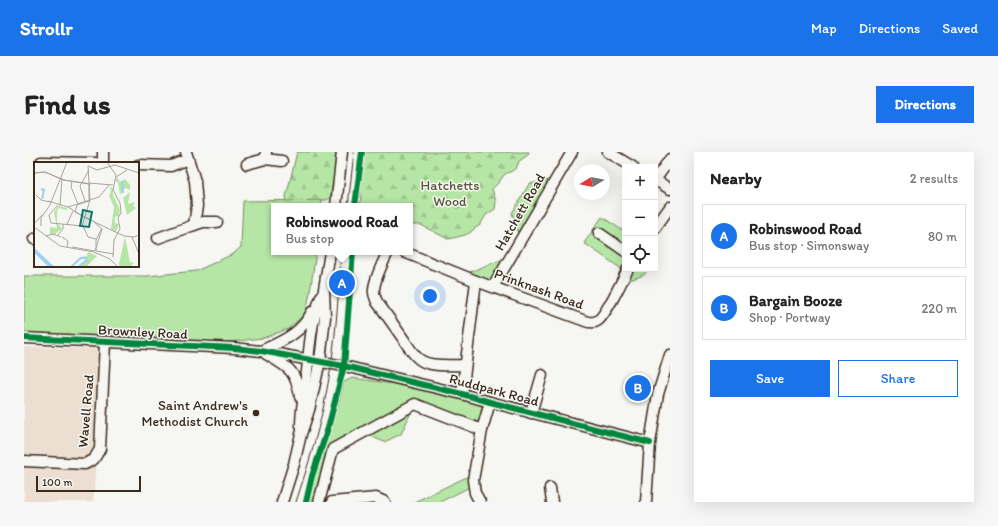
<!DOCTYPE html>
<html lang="en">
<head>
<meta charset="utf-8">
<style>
	:root { --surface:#fff; --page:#f6f6f6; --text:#222; --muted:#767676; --line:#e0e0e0; --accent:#1a73e8 }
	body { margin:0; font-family:Itim,sans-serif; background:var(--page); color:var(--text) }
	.controls { position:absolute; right:12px; top:12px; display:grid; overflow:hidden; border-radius:0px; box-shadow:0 4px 16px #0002 }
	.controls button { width:36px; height:36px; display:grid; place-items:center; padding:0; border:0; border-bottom:1px solid var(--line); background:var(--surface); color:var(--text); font:20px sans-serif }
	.compass { position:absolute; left:550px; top:12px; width:36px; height:36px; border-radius:50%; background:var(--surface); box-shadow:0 4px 16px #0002; rotate:260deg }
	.scale { position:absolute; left:12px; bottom:10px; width:105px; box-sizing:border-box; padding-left:4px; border:2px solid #3b2a1e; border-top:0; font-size:11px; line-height:14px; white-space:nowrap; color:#3b2a1e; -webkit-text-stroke:3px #f6f6f2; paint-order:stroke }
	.you { position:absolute; left:406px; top:144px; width:14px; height:14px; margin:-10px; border:3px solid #fff; border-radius:50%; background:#1a73e8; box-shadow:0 0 0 6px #1a73e833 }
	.badge { display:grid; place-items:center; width:26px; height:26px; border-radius:50%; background:var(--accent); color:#fff; font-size:13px; font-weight:700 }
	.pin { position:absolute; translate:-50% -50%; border:2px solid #fff; box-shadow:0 1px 4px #0006 }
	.popup { position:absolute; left:247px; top:51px; width:142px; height:52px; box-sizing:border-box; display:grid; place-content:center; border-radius:0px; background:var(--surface); filter:drop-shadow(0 1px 3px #0005); font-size:13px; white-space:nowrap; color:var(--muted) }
	.popup b { font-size:15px; color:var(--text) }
	.popup::after { content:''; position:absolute; left:50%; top:100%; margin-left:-8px; border:8px solid transparent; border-top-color:var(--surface) }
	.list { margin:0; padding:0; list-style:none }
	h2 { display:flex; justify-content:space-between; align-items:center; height:52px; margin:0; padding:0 16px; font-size:17px }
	h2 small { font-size:13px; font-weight:400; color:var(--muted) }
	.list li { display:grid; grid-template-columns:26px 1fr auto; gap:12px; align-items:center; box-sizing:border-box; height:64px; margin:0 8px 8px; padding:0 8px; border:1px solid var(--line); border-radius:0px }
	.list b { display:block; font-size:15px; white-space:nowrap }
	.list p { margin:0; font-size:13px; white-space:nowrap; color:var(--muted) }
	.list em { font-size:13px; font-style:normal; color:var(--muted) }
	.actions { display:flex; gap:8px; padding:12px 16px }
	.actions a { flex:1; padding:9px 0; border:1px solid var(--accent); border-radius:0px; text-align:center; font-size:14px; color:var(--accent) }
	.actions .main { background:var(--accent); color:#fff }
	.icon { flex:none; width:22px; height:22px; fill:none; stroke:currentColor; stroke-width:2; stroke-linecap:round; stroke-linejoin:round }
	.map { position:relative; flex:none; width:646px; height:350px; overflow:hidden; border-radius:0px }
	header { display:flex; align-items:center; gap:24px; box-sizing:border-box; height:56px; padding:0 20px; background:var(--accent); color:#fff }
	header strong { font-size:19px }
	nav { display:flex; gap:22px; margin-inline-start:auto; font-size:14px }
	.intro { display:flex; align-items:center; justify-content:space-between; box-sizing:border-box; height:96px; padding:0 24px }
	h1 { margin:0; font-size:28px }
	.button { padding:10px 18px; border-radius:0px; background:var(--accent); color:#fff; font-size:14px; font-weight:700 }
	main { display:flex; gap:24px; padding:0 24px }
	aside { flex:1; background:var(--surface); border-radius:0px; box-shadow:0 4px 16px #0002 }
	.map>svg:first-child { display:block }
	.built { fill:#ecded1 }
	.grass { fill:#b6e6a6; stroke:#788862 }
	.forest { fill:url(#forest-firs); stroke:#788862 }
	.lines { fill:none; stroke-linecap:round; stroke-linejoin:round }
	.minor-casing { stroke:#3b2a1e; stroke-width:13 }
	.minor { stroke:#f6f6f2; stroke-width:10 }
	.tram { stroke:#3b2a1e; stroke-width:1 }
	.cycleway-casing { stroke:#f6f6f2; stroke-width:8 }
	.cycleway { stroke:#00873e; stroke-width:6 }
	.poi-dot { fill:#3b2a1e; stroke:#f6f6f2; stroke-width:1.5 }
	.labels { text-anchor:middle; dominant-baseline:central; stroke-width:3; stroke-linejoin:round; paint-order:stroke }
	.park-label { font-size:14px; fill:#5a5940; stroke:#f6f6f2 }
	.street-label { font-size:14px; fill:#3b2a1e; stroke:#f6f6f2 }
	.poi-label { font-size:14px; fill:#3b2a1e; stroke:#f6f6f2; text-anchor:end }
	.inset-river { fill:none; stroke:#9dcffa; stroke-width:2 }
	.inset-road { fill:none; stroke:#aba49d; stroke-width:1 }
	.view { fill:#0f766e; fill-opacity:0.15; stroke:#0f766e; stroke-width:2 }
	.inset-edge { fill:none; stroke:#3b2a1e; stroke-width:2 }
</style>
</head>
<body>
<header>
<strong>Strollr</strong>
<nav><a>Map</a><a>Directions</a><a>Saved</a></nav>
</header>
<div class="intro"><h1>Find us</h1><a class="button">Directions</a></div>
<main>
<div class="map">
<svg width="646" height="350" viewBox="0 0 646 350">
	<defs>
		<pattern id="forest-firs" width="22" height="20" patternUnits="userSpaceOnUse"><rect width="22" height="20" fill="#b6e6a6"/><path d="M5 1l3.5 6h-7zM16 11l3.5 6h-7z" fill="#9dc58e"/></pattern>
	</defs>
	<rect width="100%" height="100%" fill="#f6f6f2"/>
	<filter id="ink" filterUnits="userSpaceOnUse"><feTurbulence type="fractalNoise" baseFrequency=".025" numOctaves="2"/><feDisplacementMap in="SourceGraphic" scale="8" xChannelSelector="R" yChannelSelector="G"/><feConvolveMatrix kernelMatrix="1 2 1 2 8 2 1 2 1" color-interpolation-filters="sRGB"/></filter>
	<g filter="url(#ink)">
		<!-- built -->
		<path class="built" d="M0 195 86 197 80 297 72 309 69 350H0Z"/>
		<!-- grass -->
		<g class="grass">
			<path d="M533 26 496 88 488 61 505 32Z"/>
			<path d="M298 48 297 54H250V100H292L286 140 282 161 264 177 239 186 196 191 0 185V124H123L172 119 209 102 217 95 219 49Z"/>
			<path d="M578 65 601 80V117H624L620 123 597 131 602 120 560 91Z"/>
			<path d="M487 104 469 135 438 123Z"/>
			<path d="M328 226 370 232 458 252V262L455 270 452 272 394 248 310 294 292 350H282L288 324 304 276 313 256 320 230Z"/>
			<path d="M389 256 377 282 360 290 344 283Z"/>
			<path d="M451 321 450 333 416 350H390Z"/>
		</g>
		<!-- forest -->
		<g class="forest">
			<path d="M273 0H312L313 6 310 25 306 46 302 48H298L261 49Z"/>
			<path d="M341 0H505L504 3 495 9 493 15 488 19 481 22 477 27 475 30 468 37 472 49 471 57 462 63 456 73 451 76 447 80 441 83 429 86 424 87 420 85 397 73H386V54H336L337 43 336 38Z"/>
		</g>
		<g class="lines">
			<!-- minor casing -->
			<g class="minor-casing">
				<g id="minor">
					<path d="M162 0 171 29 173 54 170 73"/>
					<path d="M584 0 609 15"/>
					<path d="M241 7 258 9"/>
					<path d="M17 10 72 11"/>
					<path d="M79 11V0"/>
					<path d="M223 12 241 7 242 0"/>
					<path d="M114 13 147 14 164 7"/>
					<path d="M631 28 646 7"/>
					<path d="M631 28 646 37"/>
					<path d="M312 54 318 0"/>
					<path d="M631 76 646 55"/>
					<path d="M575 81 601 99"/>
					<path d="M134 86 170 73 179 70H193"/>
					<path d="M10 87H11"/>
					<path d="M364 100C359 110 351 126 350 137 349 142 351 145 353 150 362 162 371 175 380 188 385 195 390 205 398 209 408 215 429 213 441 213"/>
					<path d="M380 100 452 129"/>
					<path d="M469 135 548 0"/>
					<path d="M0 186 210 196 237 199 320 214 438 242 466 250 626 291"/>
					<path d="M237 199C258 189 277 182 288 160"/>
					<path d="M242 202C264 215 272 218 276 245"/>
					<path d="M438 242 452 129 564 170C567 170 570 171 573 169 581 165 599 127 604 117"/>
					<path d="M507 261 518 223"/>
					<path d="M277 274C277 255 281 237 283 219 286 191 287 164 300 139"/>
					<path d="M0 309 61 312 70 307 76 297 81 190"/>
					<path d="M526 336 528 350"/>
					<path d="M258 350 270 312 277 282 285 258 296 209 301 165 300 137 306 100"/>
					<path d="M295 350 309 297 391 252 458 278"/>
					<path d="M308 350 352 346 361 350"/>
					<path d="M456 350 451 341 449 328 458 278 466 250"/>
					<path d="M622 350 626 291 634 242 646 203"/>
				</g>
			</g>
			<!-- minor -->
			<use href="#minor" class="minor"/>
			<!-- tram -->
			<g class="tram">
				<path d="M324 54 330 0"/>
				<path d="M272 350C284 313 296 276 303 237 312 192 314 146 317 100"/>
			</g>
			<!-- cycleway casing -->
			<g class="cycleway-casing">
				<g id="cycleway">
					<path d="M331 54 338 0"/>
					<path d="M0 186 210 196 237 199 320 214 438 242 466 250 626 291"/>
					<path d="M282 350 288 324 304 276 320 214 329 100"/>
				</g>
			</g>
			<!-- cycleway -->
			<use href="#cycleway" class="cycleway"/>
		</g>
	</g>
	<!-- markers -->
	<circle class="poi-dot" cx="232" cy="261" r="4"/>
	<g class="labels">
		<!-- park labels -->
		<g class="park-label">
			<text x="426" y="33">Hatchetts<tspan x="426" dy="16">Wood</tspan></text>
		</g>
		<!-- street labels -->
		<g class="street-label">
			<text transform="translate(496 60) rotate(-60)">Hatchett Road</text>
			<text transform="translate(515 137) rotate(20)">Prinknash Road</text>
			<text transform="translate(119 180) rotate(3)">Brownley Road</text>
			<text transform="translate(470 238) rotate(15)">Ruddpark Road</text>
			<text transform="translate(62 259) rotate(-85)">Wavell Road</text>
		</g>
		<!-- poi labels -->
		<g class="poi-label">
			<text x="224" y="253">Saint Andrew's<tspan x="224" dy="16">Methodist Church</tspan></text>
		</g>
	</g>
	<!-- overview -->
	<g transform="translate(10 10)">
		<rect width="105" height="105" fill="#f6f6f2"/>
		<path d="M75 25 79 26V33L86 48 85 54 81 55V61L85 62 82 70 77 67 80 45 75 34 77 28ZM96 30 94 42 101 40 99 44 102 46 93 53 89 36ZM91 75 96 100 100 101 96 105H86L85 102ZM54 90 63 94 52 105H46L54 96 46 95 43 100 40 101 46 95 53 94Z" fill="#b6e6a6"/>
		<path d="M83 15 86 20 91 17 96 23V28L91 26 86 33 84 20H81ZM24 44 34 46 32 48 25 46 23 49V60L28 67 21 72H16V65L23 66 20 50Z" fill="#b6e6a6"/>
		<path class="inset-river" d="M88 19 89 31M7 27 10 28 8 37M0 87 19 105M0 89 16 105M37 105 47 96H52L53 98M44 105 54 97"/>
		<path class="inset-road" d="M73 0 82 13 79 28 86 41 87 51 84 56 86 67 80 78 79 95M54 4 63 8 81 3 105 11M0 11 11 10 30 18M0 11 11 10 29 18 55 22V39L43 43 41 50 59 59 68 67 61 89 38 85M82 15 93 8M30 18 57 22M38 19 37 25 44 42M55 21 79 23M2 33 7 38 16 40M14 39 34 45 50 55M51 39 46 24 55 8M24 43 15 53 17 61 49 64 54 75 62 77M26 44 28 16M34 45 65 35 75 23M50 55 90 74 100 75 105 73M0 62 8 53M33 62 39 49M7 64V56L16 43 33 0M48 64 56 38 54 4M0 65 26 84 60 90 76 97 84 105M68 66 62 78V89L80 92M24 73 29 67V62M12 74 19 72 27 75M28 75 34 79 33 85M98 75 105 92"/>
		<path class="view" d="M49 48 58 50 55 65 46 64Z"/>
		<rect width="105" height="105" class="inset-edge"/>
	</g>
</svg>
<div class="controls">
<button>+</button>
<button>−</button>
<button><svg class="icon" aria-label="locate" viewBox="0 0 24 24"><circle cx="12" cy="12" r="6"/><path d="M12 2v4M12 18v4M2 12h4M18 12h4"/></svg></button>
</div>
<svg class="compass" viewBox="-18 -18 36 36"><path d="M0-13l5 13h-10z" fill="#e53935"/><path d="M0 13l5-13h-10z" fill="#767676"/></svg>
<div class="scale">100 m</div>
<div class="you"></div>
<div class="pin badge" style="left:318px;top:131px">A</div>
<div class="popup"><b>Robinswood Road</b>Bus stop</div>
<div class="pin badge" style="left:614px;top:236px">B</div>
</div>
<aside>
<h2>Nearby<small>2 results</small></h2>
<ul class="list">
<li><span class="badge">A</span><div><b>Robinswood Road</b><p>Bus stop · Simonsway</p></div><em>80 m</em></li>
<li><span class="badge">B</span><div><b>Bargain Booze</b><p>Shop · Portway</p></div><em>220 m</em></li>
</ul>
<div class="actions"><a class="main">Save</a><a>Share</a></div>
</aside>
</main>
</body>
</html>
